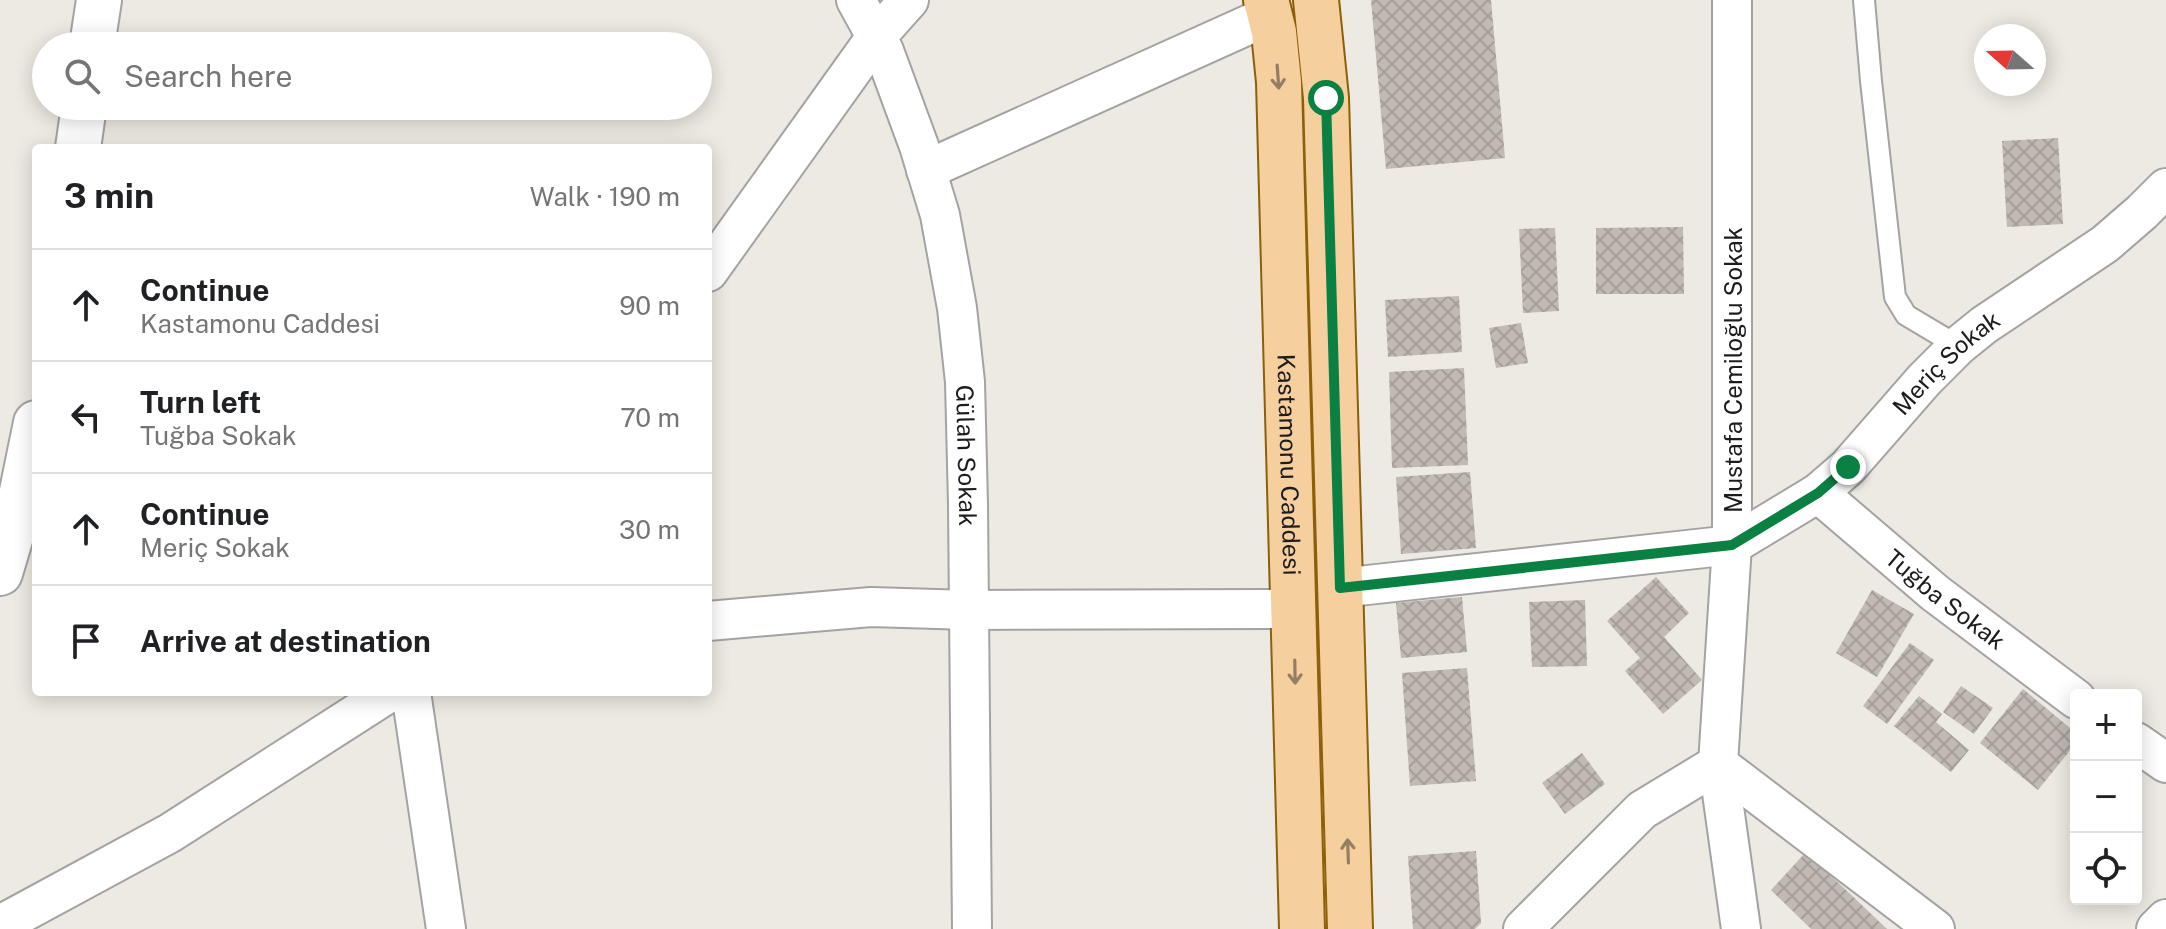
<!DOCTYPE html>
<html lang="en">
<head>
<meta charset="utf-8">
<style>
	:root { --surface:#fff; --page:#f2f2f2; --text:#202124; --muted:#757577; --line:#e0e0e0 }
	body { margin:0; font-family:"Public Sans",sans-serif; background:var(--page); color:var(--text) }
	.controls { position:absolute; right:24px; bottom:24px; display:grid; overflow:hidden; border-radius:8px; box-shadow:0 4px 20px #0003 }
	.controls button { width:72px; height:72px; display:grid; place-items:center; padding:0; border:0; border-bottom:2px solid var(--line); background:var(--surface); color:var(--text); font:40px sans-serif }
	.compass { position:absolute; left:1974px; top:24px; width:72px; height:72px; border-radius:50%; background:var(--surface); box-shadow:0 4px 20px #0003; rotate:290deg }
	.stop { position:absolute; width:24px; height:24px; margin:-18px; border:6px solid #0b8043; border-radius:50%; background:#fff }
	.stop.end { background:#0b8043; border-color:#fff; box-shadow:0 2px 8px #0008 }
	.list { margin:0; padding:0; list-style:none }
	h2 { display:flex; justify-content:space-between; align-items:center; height:104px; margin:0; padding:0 32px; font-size:34px }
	h2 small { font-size:26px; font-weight:400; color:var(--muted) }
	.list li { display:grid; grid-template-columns:52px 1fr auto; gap:24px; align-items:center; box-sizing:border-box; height:112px; padding:0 32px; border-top:2px solid var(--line) }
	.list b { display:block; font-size:30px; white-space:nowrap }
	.list p { margin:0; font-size:26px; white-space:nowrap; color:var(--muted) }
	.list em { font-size:26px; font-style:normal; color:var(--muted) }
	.icon { flex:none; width:44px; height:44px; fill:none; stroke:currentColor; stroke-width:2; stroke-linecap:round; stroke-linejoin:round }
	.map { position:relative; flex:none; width:2166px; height:929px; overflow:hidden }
	.search { position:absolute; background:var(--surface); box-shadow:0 4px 20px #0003; left:32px; top:32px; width:680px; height:88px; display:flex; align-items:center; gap:20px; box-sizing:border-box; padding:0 28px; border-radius:44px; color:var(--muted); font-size:30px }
	.panel { position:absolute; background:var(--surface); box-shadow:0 4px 20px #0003; left:32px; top:144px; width:680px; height:552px; border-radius:8px }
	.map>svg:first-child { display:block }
	.building { fill:url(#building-cross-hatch) }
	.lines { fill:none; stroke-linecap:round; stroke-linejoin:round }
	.service-casing { stroke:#a3a3a3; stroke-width:24 }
	.minor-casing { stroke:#a3a3a3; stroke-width:42 }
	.tertiary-casing { stroke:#a3a3a3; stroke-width:48 }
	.primary-casing { stroke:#8c5f09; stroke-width:48 }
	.service { stroke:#fff; stroke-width:20 }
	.minor { stroke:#fff; stroke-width:38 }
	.tertiary { stroke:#fff; stroke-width:44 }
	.primary { stroke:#f6cf9f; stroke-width:44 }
	.oneway { stroke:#947e64 }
	.route { stroke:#0b8043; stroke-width:10 }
	.labels { text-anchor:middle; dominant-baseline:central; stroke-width:8; stroke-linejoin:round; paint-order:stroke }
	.street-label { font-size:24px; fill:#1c1c1c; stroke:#fff }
</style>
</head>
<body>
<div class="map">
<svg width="2166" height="929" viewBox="0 0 2166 929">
	<defs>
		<pattern id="building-cross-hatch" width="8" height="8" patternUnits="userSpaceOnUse" patternTransform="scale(2)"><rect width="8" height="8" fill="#c1b9b3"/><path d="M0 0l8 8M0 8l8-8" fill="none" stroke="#a59e99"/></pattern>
	</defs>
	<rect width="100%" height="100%" fill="#edeae3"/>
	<!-- building -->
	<g class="building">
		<path d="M1371 0H1491L1505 158 1386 169Z"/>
		<path d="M2058 138 2063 224 2007 227 2002 141Z"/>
		<path d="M1683 227 1684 294H1596V228Z"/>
		<path d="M1555 228 1559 311 1523 313 1519 229Z"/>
		<path d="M1459 296 1462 352 1388 357 1385 300Z"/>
		<path d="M1521 323 1528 363 1496 368 1489 328Z"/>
		<path d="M1464 368 1468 465 1392 468 1389 372Z"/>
		<path d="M1470 472 1476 548 1401 554 1396 477Z"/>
		<path d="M1656 577 1689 613 1664 637 1702 680 1663 714 1625 671 1640 658 1607 621Z"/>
		<path d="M1872 590 1914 614 1877 677 1836 653Z"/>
		<path d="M1462 597 1467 652 1401 658 1396 603Z"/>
		<path d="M1585 600 1587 666 1532 667 1529 602Z"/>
		<path d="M1910 643 1934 660 1887 724 1863 706Z"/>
		<path d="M1467 668 1476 781 1410 786 1402 673Z"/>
		<path d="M1961 686 1993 708 1974 734 1943 712Z"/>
		<path d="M2023 689 2076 733V743L2038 790 1980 743Z"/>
		<path d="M1919 696 1942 714 1936 722 1969 750 1951 772 1894 726Z"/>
		<path d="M1582 753 1605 784 1565 814 1542 783Z"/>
		<path d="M1476 851 1481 923 1475 929H1413L1408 856Z"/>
		<path d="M1806 852 1887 929H1811L1771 890Z"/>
	</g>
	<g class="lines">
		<!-- service casing -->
		<g class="service-casing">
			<path id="service" d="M1864 0 1871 81 1895 297 1906 315 1958 346"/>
		</g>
		<!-- minor casing -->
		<g class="minor-casing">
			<g id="minor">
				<path id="s1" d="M856 0 884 51 919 146 940 215 957 308 965 382 968 505 972 929"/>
				<path d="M1732 0V545L1718 764 1741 929"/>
				<path d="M926 170 1270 15"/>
				<path d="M708 272 876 37 909 0"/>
				<path id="s2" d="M1818 493 1935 593 2076 699"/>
				<path id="s3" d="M1340 588 1732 545 1818 493 1848 467 1924 380 1958 346 1984 325 2105 244 2142 212 2166 188"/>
				<path d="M708 621 871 607 969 610 1293 609"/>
				<path d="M411 692 446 929"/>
				<path d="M2136 742 2166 763"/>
				<path d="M0 925 170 833 390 692"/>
				<path d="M1523 929 1642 810 1718 764 1935 929"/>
				<path d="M2156 929 2166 919"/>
			</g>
		</g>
		<!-- tertiary casing -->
		<g class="tertiary-casing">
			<g id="tertiary">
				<path d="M92 46 99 0"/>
				<path d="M78 148 84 106"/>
				<path d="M0 573 17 516 36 423"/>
			</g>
		</g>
		<!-- primary casing -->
		<g class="primary-casing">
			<g id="primary">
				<path id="s4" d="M1266 0 1274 32 1279 82 1302 929"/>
				<path d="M1316 0 1326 98 1350 929"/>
			</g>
		</g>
		<!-- service -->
		<use href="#service" class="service"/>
		<!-- minor -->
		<use href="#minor" class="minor"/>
		<!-- tertiary -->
		<use href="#tertiary" class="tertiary"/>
		<!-- primary -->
		<use href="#primary" class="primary"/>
	</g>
	<!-- one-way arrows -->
	<defs><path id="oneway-shaft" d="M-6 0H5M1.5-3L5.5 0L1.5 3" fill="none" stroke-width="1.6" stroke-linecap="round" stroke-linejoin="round" transform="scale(2)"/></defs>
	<g class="oneway">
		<use href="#oneway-shaft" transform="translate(1278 77) rotate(86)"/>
		<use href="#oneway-shaft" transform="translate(1295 672) rotate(89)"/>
		<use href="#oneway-shaft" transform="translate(1348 851) rotate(-92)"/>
	</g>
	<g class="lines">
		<!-- route -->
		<path class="route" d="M1326 98 1340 588 1732 545 1818 493 1848 467"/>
	</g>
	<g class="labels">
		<!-- street labels -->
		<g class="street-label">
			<text stroke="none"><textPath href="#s3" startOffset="678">Meriç Sokak</textPath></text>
			<text transform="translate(1733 370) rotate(-90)">Mustafa Cemiloğlu Sokak</text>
			<text stroke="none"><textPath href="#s1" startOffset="474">Gülah Sokak</textPath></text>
			<text stroke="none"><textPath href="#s4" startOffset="466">Kastamonu Caddesi</textPath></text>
			<text stroke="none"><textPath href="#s2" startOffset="166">Tuğba Sokak</textPath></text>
		</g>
	</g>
</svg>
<div class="controls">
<button>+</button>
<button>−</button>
<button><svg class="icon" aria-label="locate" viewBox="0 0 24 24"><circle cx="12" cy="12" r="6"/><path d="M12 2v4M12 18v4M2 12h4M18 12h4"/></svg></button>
</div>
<svg class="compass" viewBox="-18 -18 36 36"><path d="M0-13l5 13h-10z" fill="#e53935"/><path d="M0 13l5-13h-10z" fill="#757577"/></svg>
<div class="stop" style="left:1326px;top:98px"></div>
<div class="stop end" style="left:1848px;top:467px"></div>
<div class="search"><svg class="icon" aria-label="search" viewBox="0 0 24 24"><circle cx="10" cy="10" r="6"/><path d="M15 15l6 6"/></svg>Search here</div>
<section class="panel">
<h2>3 min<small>Walk · 190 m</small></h2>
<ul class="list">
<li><svg class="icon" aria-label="ahead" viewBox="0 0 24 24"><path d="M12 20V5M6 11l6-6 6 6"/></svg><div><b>Continue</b><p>Kastamonu Caddesi</p></div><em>90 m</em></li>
<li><svg class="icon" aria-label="left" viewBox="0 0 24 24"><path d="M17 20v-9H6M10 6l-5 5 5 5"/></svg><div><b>Turn left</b><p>Tuğba Sokak</p></div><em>70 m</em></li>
<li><svg class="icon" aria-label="ahead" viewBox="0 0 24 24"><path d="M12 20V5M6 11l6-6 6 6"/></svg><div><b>Continue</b><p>Meriç Sokak</p></div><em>30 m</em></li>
<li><svg class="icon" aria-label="arrive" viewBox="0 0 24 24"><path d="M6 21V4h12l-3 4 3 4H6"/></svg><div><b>Arrive at destination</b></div></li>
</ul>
</section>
</div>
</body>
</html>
